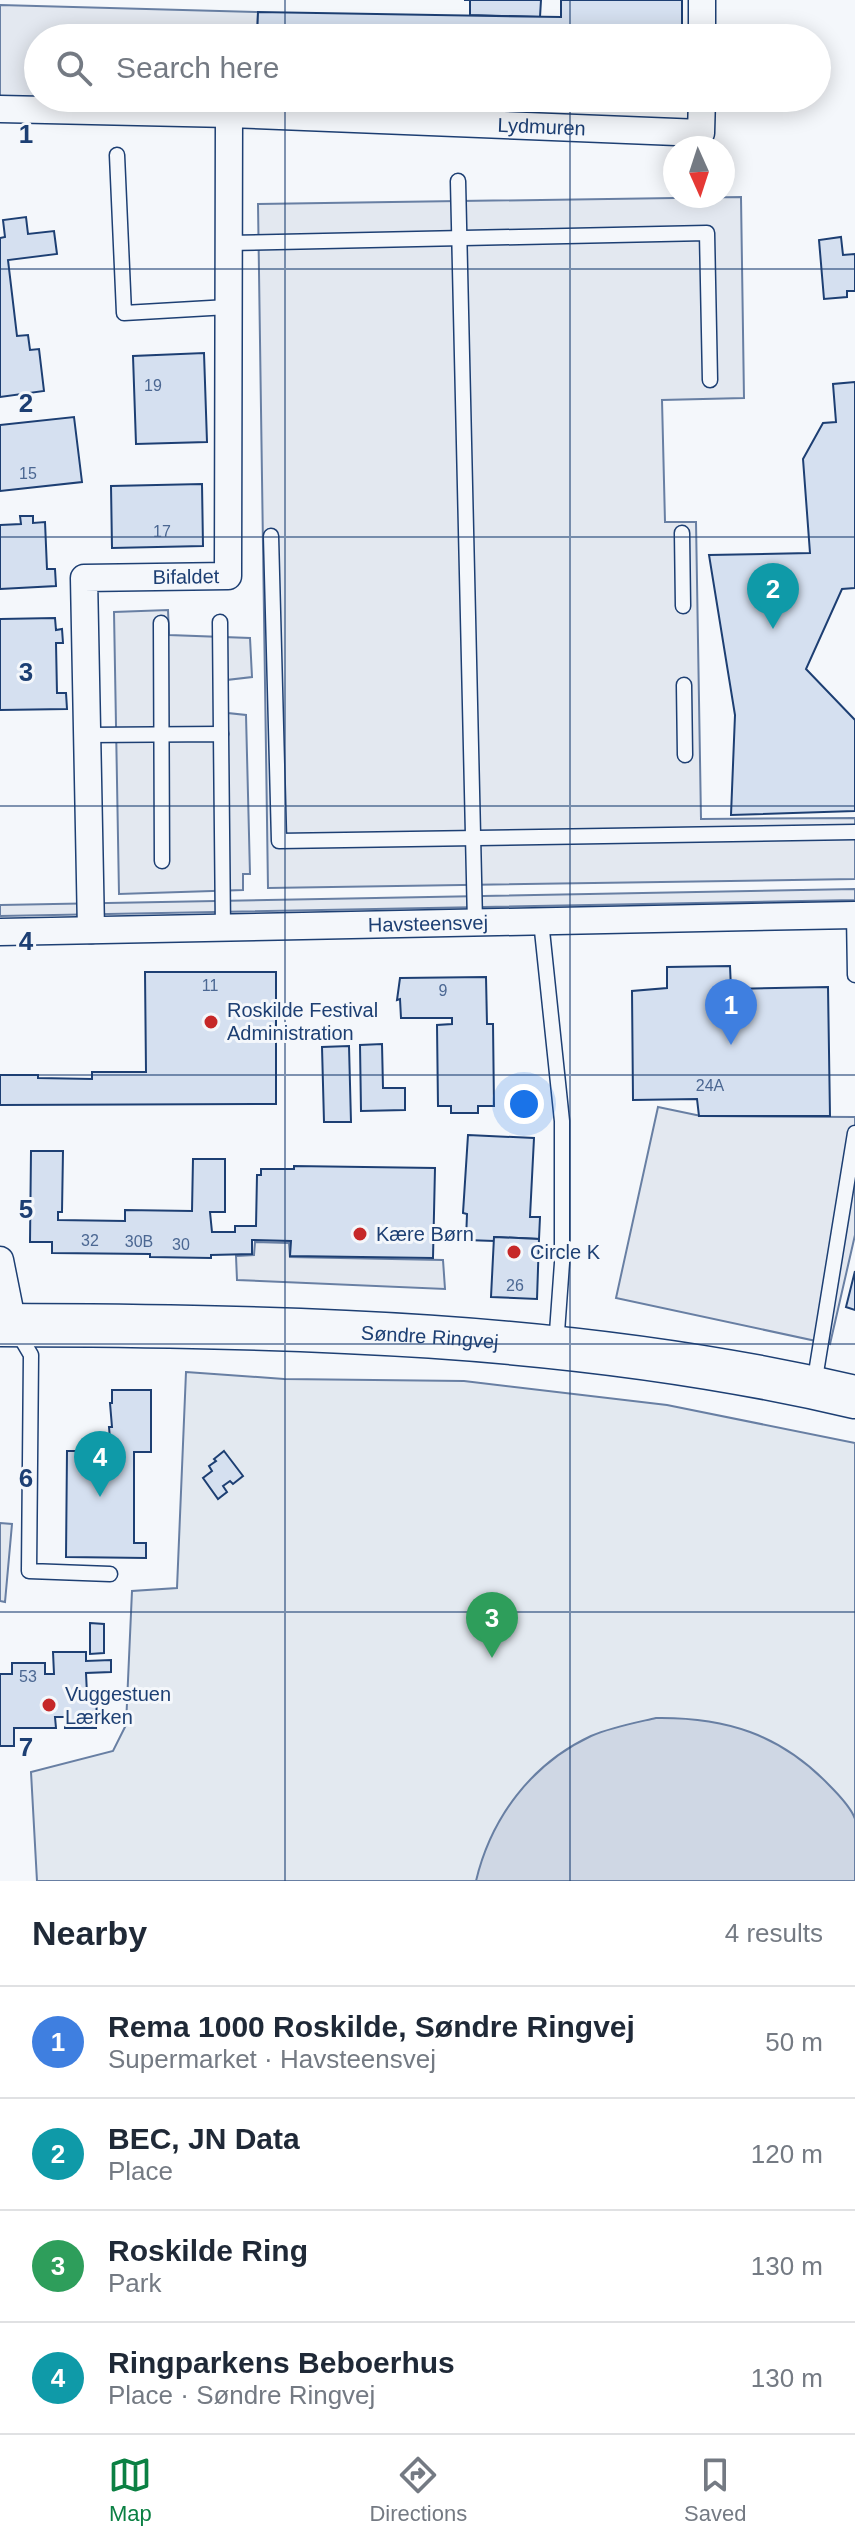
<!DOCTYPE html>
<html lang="en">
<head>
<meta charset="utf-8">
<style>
	:root { --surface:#fff; --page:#f2f2f3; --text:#1f2937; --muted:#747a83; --line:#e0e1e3; --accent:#0b8043 }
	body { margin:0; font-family:Arial,sans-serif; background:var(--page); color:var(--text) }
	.compass { position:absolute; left:663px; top:136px; width:72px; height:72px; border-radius:50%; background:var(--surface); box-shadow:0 4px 20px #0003; rotate:177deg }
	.you { position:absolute; left:524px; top:1104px; width:28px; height:28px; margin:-20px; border:6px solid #fff; border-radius:50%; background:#1a73e8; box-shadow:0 0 0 12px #1a73e833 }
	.badge { display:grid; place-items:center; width:52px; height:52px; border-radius:50%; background:var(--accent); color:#fff; font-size:26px; font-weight:700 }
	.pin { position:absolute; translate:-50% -66px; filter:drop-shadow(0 2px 4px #0008) }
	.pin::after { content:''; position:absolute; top:42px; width:28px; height:24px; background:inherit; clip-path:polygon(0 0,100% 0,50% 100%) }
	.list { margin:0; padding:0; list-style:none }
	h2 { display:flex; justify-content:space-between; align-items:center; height:104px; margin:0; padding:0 32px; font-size:34px }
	h2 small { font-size:26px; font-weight:400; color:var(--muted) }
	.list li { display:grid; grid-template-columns:52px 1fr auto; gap:24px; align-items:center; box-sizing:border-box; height:112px; padding:0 32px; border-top:2px solid var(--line) }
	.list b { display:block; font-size:30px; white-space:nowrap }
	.list p { margin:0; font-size:26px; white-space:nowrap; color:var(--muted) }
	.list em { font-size:26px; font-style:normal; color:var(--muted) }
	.icon { flex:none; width:44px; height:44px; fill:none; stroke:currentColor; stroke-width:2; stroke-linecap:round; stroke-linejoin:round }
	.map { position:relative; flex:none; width:855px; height:1881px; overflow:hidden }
	.search { position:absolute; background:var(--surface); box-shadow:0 4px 20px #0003; left:24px; right:24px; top:24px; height:88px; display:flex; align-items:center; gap:20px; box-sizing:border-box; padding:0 28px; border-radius:44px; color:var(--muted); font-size:30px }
	.sheet { height:552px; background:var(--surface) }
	nav { display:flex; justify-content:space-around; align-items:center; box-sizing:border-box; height:112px; border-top:2px solid var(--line); background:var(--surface); font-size:22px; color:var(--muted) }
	nav a { display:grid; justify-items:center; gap:4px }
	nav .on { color:var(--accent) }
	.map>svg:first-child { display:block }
	.green { fill:#e3e9f0; stroke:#687fa3; stroke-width:2 }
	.parking { fill:#e3e8f0; stroke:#687fa3; stroke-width:2 }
	.water { fill:#cfd7e4; stroke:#687fa3; stroke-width:2 }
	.building { fill:#d5e0f0; stroke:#1d3f73; stroke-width:2 }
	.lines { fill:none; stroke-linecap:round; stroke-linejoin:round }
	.lane-casing { stroke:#1d3f73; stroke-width:17 }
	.street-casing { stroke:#1d3f73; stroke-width:29 }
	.primary-casing { stroke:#1d3f73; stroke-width:45 }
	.lane { stroke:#f4f7fb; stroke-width:14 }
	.street { stroke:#f4f7fb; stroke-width:26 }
	.primary { stroke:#f4f7fb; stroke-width:42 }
	.grid { fill:none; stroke:#1d3f73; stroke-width:2; stroke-opacity:0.55 }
	.poi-dot { fill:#c62828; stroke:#f4f7fb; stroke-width:3 }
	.labels { text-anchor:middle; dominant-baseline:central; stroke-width:6; stroke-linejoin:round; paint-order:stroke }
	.number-label { font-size:16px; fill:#4b6792 }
	.street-label { font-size:20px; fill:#1d3f73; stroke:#f4f7fb }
	.poi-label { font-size:20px; fill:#1d3f73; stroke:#f4f7fb; text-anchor:start }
	.grid-label { font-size:26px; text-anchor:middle; font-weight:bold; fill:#1d3f73; stroke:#f4f7fb; stroke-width:6; stroke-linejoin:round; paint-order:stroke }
</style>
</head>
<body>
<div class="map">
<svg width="855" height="1881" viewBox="0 0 855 1881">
	<rect width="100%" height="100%" fill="#f4f7fb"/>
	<!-- green -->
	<g class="green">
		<path d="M186 1372 284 1379 464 1381 667 1405 855 1443V1881H37L31 1772 113 1751 126 1725 132 1591 177 1588Z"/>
		<path d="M0 1523 12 1524 5 1602 0 1601Z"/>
	</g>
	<!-- parking -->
	<g class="parking">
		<path d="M0 5 258 12 257 38H38V98L0 96Z"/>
		<path d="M741 197 744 398 662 400 665 522H696L701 819 855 818V879L268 888 258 204Z"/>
		<path d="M168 610 169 635 250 638 252 677 227 680 228 713 246 715 250 874H243V890L119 894 114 612Z"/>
		<path d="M855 889V900L0 916V905Z"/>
		<path d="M658 1107 701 1116 855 1117V1235L830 1344 616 1298Z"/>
		<path d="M255 1242 289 1243 290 1257 443 1260 445 1289 237 1280 236 1256 254 1255Z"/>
	</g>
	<!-- water -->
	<path class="water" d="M656 1718C725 1717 780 1734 829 1785 837 1793 851 1807 855 1819 855 1831 855 1867 855 1881H476C491 1818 531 1764 591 1736 612 1727 634 1723 656 1718Z"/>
	<!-- building -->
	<g class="building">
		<path d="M464 0H541L540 17 470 15V0Z"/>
		<path d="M561 0H682V38H257L258 12 561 17Z"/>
		<path d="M257 98H682L681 108 257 104Z"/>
		<path d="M26 217 28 234 54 231 57 254 8 260 17 336 28 335 30 350 39 349 44 391 0 397V238L5 237 3 220Z"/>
		<path d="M841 237 843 255 855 254V291H847V297L824 299 819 240Z"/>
		<path d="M204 353 207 442 136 444 133 356Z"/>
		<path d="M855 382V588L842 589 806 669 855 720V811L731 815 735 715 709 555 810 553 803 459 823 423 836 422 833 384Z"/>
		<path d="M74 417 82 482 0 491V425Z"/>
		<path d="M202 484 203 546 112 548 111 486Z"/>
		<path d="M20 516H33V523L45 522 47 569H55L56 586 0 589V525L21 524Z"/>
		<path d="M55 618 56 630 62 629 63 643H56L57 693H66L67 709 0 710V619Z"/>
		<path d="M730 966 731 989 828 987 830 1116H699L697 1099 633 1100 632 991 667 988V967Z"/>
		<path d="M145 972H276V1104L0 1105V1075H38V1078L92 1079V1072H146Z"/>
		<path d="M486 977 487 1024H493L494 1106H478V1113H451V1106H438L437 1025 452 1024V1018H401L400 999 397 1000 400 978Z"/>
		<path d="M382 1044 383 1088H405V1110L361 1111 360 1045Z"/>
		<path d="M349 1046 351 1122H324L322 1047Z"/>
		<path d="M468 1135 534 1138 530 1217H540L539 1239 494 1237V1241L466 1240 467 1214 463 1213Z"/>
		<path d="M31 1151H63L62 1212H58V1220L125 1221V1210L192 1211 193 1159H225V1212H210L212 1232H235V1226H256L257 1175H261V1169H294V1166L435 1168 433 1258 290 1256 291 1241 252 1240V1254L211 1255V1258L150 1257V1254L52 1253V1242H30Z"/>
		<path d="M494 1237 539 1239 537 1299 491 1297Z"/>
		<path d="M855 1271V1310L846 1307Z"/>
		<path d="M112 1390H151V1452H134V1543H146V1558L66 1557 67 1451H111L109 1427H112L110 1403H112Z"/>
		<path d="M224 1451 243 1476 233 1484 230 1481 223 1486 227 1492 218 1499 203 1478 212 1471 209 1466 216 1461 214 1459Z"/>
		<path d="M90 1623 104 1624V1653L90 1654Z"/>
		<path d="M53 1652H86V1661L111 1660V1672L86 1673 87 1694H97L96 1728H65V1717H55L56 1728H14V1746H0V1674H12V1663H45V1674H54Z"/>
	</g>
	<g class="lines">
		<!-- lane casing -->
		<g class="lane-casing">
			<g id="lane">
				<path d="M117 155 124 313 228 307"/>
				<path d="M458 181 475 922"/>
				<path d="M228 243 707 233 710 380"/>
				<path d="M682 533 683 606"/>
				<path d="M271 536 279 841 855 832"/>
				<path d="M220 622 221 734"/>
				<path d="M161 623 162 861"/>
				<path d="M684 685 685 755"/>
				<path d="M87 735 221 734 223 929"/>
				<path d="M854 915 855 975"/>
				<path d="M541 921 562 1121V1263L556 1346"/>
				<path d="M18 1333 31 1355 29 1571 110 1574"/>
				<path d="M814 1385 855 1133"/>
			</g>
		</g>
		<!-- street casing -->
		<g class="street-casing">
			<g id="street">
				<path d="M702 38V0"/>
				<path id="s1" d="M0 109 229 114 701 133 702 98"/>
				<path id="s2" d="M91 930 84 578 228 576 229 114"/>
				<path id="s3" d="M0 932 855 915"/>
				<path d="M0 1260 13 1325"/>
			</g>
		</g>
		<!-- primary casing -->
		<g class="primary-casing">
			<g id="primary">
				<path id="s4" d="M0 1325C286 1326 575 1331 855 1397"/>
			</g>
		</g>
		<!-- lane -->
		<use href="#lane" class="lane"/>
		<!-- street -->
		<use href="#street" class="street"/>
		<!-- primary -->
		<use href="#primary" class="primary"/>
	</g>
	<!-- grid -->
	<path class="grid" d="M285 0V38M570 0V38M285 98V1881M570 98V1881M0 269H855M0 537H855M0 806H855M0 1075H855M0 1344H855M0 1612H855"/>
	<!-- markers -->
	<g class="poi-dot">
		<circle cx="211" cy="1022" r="8"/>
		<circle cx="360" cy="1234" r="8"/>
		<circle cx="514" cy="1252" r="8"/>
		<circle cx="49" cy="1705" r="8"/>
	</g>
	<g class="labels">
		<!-- number labels -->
		<g class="number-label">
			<text x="153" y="385">19</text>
			<text x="28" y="473">15</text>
			<text x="162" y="531">17</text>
			<text x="210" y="985">11</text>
			<text x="443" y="990">9</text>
			<text x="710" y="1085">24A</text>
			<text x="90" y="1240">32</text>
			<text x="139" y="1241">30B</text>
			<text x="181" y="1244">30</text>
			<text x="515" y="1285">26</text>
			<text x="28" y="1676">53</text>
		</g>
		<!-- street labels -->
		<g class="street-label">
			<text stroke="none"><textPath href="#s1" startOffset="542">Lydmuren</textPath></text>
			<text stroke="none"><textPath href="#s2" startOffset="454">Bifaldet</textPath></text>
			<text stroke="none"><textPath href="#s3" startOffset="428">Havsteensvej</textPath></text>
			<text stroke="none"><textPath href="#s4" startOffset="430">Søndre Ringvej</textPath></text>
		</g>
		<!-- poi labels -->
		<g class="poi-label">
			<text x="227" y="1010">Roskilde Festival<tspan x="227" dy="23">Administration</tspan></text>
			<text x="376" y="1234">Kære Børn</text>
			<text x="530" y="1252">Circle K</text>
			<text x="65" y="1694">Vuggestuen<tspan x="65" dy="23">Lærken</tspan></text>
		</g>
	</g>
	<g class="grid-label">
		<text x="26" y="143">1</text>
		<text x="26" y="412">2</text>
		<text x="26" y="681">3</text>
		<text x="26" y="950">4</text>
		<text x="26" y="1218">5</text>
		<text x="26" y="1487">6</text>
		<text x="26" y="1756">7</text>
	</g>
</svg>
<svg class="compass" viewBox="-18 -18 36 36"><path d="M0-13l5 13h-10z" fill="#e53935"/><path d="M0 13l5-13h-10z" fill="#747a83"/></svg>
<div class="you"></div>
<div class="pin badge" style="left:731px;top:1045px;background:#3f7fe0">1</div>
<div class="pin badge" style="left:773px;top:629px;background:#0f9aa8">2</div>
<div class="pin badge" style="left:492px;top:1658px;background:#2e9e5b">3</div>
<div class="pin badge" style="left:100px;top:1497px;background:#0f9aa8">4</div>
<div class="search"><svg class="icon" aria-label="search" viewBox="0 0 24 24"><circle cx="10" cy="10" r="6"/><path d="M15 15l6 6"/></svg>Search here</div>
</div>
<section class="sheet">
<h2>Nearby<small>4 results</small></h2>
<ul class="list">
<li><span class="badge" style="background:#3f7fe0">1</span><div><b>Rema 1000 Roskilde, Søndre Ringvej</b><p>Supermarket · Havsteensvej</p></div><em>50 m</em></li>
<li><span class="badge" style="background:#0f9aa8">2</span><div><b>BEC, JN Data</b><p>Place</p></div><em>120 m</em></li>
<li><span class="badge" style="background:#2e9e5b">3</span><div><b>Roskilde Ring</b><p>Park</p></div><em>130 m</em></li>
<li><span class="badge" style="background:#0f9aa8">4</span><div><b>Ringparkens Beboerhus</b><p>Place · Søndre Ringvej</p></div><em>130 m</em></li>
</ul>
</section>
<nav>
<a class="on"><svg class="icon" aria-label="map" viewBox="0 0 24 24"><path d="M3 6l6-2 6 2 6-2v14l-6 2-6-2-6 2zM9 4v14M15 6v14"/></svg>Map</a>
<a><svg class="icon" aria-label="directions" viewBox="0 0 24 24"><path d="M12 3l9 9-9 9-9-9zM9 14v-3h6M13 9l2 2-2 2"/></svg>Directions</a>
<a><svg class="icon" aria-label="saved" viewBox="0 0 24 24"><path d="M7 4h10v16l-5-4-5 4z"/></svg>Saved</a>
</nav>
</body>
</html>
